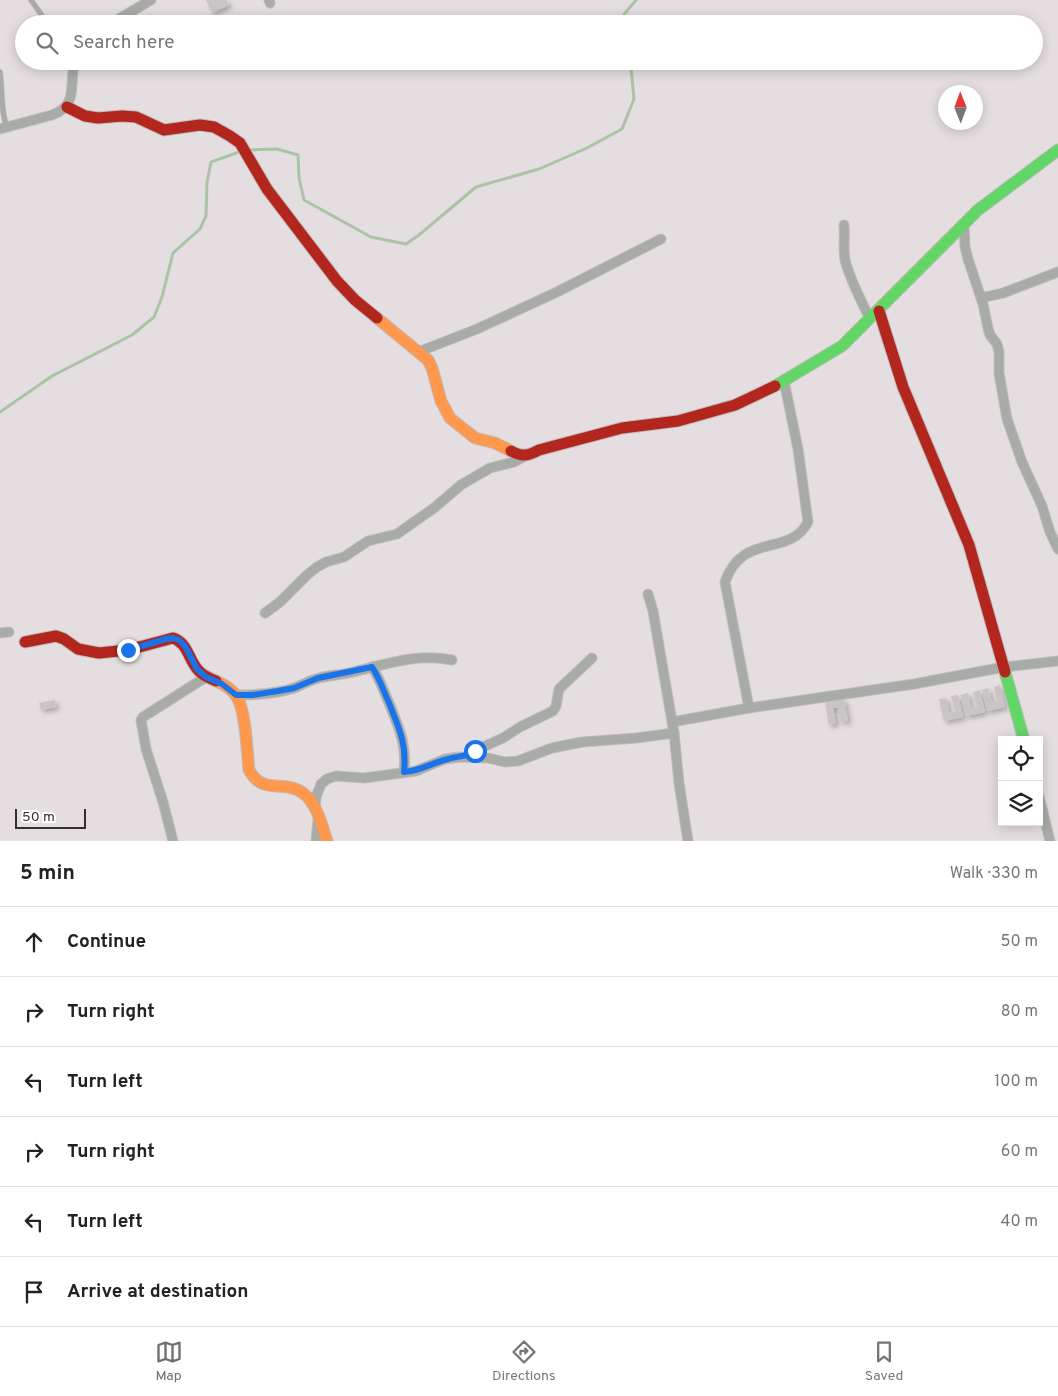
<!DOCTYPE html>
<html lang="en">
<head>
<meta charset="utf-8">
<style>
	:root { --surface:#fff; --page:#f2f2f2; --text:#222; --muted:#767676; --line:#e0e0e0; --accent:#716c6e }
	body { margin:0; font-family:Overpass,sans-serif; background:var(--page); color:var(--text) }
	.controls { position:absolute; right:15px; bottom:15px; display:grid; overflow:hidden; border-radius:0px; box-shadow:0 2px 12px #0003 }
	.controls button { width:45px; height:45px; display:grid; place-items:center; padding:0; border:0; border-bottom:1px solid var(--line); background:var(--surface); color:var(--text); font:25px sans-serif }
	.compass { position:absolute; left:938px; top:85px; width:45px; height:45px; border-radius:50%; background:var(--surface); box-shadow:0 2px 12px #0003; rotate:359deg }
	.scale { position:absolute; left:15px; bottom:12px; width:71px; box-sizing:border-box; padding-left:5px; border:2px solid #332e30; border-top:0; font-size:14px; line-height:18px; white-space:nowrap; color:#332e30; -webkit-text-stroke:4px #fff; paint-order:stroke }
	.stop { position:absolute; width:15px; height:15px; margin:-11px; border:4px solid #1a73e8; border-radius:50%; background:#fff }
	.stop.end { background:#1a73e8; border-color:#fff; box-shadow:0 1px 5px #0008 }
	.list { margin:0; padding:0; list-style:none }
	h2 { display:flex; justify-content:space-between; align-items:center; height:65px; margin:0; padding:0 20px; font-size:21px }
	h2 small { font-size:16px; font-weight:400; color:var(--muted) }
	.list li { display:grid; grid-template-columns:32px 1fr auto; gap:15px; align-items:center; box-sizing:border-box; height:70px; padding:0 20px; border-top:1px solid var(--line) }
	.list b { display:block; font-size:19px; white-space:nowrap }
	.list em { font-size:16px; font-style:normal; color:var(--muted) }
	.icon { flex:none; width:28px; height:28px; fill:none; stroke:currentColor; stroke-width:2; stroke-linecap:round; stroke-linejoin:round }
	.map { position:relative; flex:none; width:1058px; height:841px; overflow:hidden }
	.search { position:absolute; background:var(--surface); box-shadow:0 2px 12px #0003; left:15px; right:15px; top:15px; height:55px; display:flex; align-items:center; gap:12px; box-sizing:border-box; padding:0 18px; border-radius:28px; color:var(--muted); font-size:19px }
	.sheet { height:485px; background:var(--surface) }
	nav { display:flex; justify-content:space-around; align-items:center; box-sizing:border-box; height:70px; border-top:1px solid var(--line); background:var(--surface); font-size:14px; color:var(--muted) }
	nav a { display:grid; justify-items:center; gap:2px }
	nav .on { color:var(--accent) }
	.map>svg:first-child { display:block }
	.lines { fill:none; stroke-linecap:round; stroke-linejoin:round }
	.stream { stroke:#adc3a5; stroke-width:3 }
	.building { fill:#c9c4c6; filter:url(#shadow) }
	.lane-casing { stroke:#c0bcbe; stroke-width:6 }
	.street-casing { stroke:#c0bcbe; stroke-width:11 }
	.fast-casing { stroke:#c0bcbe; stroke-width:13 }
	.slow-casing { stroke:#c0bcbe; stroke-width:13 }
	.jam-casing { stroke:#c0bcbe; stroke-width:13 }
	.lane { stroke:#a8aba6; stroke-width:4.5 }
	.street { stroke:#a8aba6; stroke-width:9 }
	.fast { stroke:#63d668; stroke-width:11 }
	.slow { stroke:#ff974d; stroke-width:11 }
	.jam { stroke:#b3261e; stroke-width:11 }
	.route { stroke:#1a73e8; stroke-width:6 }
</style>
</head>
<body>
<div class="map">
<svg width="1058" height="841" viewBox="0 0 1058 841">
	<defs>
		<filter id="shadow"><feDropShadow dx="3" dy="3" stdDeviation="2.5" flood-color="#0004"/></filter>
	</defs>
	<rect width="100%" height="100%" fill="#e4dee1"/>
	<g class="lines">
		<!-- stream -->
		<g class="stream">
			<path d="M616 24 636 0"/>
			<path d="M248 150 277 149 298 155 299 178 304 200 371 237 406 244 419 235 476 187 539 169 587 148 622 129 634 99 631 68 615 61"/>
			<path d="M0 412 52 376 132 335 154 317 162 297 173 253 200 229 206 216 207 182 211 162 242 151"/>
		</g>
	</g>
	<!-- building -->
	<g class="building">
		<path d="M206 0H227L229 5 212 13Z"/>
		<path d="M1000 685 1005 707 987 711 982 690 988 688 992 703 997 702 994 687Z"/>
		<path d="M980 690 985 712 966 716 961 695 968 693 971 708 977 707 973 692Z"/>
		<path d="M958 695 963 717 944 721 939 699 946 698 949 713 955 712 951 696Z"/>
		<path d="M844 699 848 721 841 722 838 707 833 708 836 723 829 725 825 702Z"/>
		<path d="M55 700 56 707 41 710 39 703Z"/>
	</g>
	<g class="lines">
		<!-- lane casing -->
		<g class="lane-casing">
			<g id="lane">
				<path d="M31 0 48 24"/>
				<path d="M0 72C3 91 0 110 7 127"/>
			</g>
		</g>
		<!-- street casing -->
		<g class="street-casing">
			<g id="street">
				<path d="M269 0 270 3"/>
				<path d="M110 24 151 0"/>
				<path d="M0 129 52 115C80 105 68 83 75 61"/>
				<path d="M844 225C845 237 843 248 845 260 850 280 861 300 870 319"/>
				<path d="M964 226 965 247 968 259 983 304 988 328 990 335 997 344 999 352V373L1007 419 1022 462 1042 506 1050 532 1058 549"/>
				<path d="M981 298 1003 293 1058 272"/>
				<path d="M418 352 477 329 557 292 661 239"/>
				<path d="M648 594 653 611 674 733 679 783 688 841"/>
				<path d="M265 613 280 602 307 575 317 567 326 562 344 557 368 541 397 534 434 508 461 485 490 468 514 462 525 456"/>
				<path d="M0 633 9 632"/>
				<path d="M372 667C380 679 383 690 389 703 399 728 407 744 404 772"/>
				<path d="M236 695C255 695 276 694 294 688 302 685 310 680 319 678 330 675 342 675 353 672 386 664 417 653 452 660"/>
				<path d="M749 708 725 582C743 531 789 558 808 522L798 449 784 381"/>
				<path d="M672 722 749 708 914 684 1004 667 1058 661"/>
				<path d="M467 757 483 747 503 738 520 727 553 711 556 706 559 689 592 658"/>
				<path d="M1039 796 1050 841"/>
				<path d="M315 809 316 797 321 784 327 779 336 776 364 778 416 771 445 759 460 757 488 758 505 762 518 761 552 748 582 742 636 738 674 733"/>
				<path d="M173 841 163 802 146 749 141 720 143 717 206 677"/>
				<path d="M316 841 318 820"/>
			</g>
		</g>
		<!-- fast casing -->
		<g class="fast-casing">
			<g id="fast">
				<path d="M775 386 842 346 978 210 1058 150"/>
				<path d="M1005 672 1024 740"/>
			</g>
		</g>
		<!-- slow casing -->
		<g class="slow-casing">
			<g id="slow">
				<path d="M377 318 428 360 432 368 441 401 450 418 475 438 495 443 511 451"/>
				<path d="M216 681C223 684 233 690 237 697 246 712 247 752 249 770 263 796 284 779 303 793 317 803 322 826 327 841"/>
			</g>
		</g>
		<!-- jam casing -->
		<g class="jam-casing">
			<g id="jam">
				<path d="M67 107 85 116 98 118 122 116 136 117 164 130 200 125 214 127 230 136 240 143 267 189 337 281 355 300 377 318"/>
				<path d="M879 311 903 387 969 545 1005 672"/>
				<path d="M511 451C522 457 528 456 539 450L622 428 678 421 735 405 775 386"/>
				<path d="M25 642 56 636 64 639 78 649 99 653 128 650 173 638C188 643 188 659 198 670 203 676 209 678 216 681"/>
			</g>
		</g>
		<!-- lane -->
		<use href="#lane" class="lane"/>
		<!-- street -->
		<use href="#street" class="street"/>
		<!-- fast -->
		<use href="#fast" class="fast"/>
		<!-- slow -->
		<use href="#slow" class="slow"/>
		<!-- jam -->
		<use href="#jam" class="jam"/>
	</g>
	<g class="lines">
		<!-- route -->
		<path class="route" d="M128 650 166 639 173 638 179 640 185 646 197 669 206 677 222 684 236 695H252L278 691 294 688 318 678 372 667C380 679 383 690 389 703 399 728 407 744 404 772 420 771 432 763 448 759 458 756 466 757 475 751"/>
	</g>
</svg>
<div class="controls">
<button><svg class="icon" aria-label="locate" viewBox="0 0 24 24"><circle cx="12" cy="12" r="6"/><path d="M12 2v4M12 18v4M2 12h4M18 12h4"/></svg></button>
<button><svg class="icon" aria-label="layers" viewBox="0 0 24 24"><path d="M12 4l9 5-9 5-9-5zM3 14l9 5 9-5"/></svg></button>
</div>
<svg class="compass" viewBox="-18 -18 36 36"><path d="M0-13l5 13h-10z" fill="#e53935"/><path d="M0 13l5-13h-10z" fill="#767676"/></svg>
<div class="scale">50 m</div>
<div class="stop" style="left:475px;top:751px"></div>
<div class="stop end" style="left:128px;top:650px"></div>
<div class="search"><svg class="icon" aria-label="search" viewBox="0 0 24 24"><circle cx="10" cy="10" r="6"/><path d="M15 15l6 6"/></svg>Search here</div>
</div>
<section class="sheet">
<h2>5 min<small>Walk · 330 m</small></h2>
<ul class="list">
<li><svg class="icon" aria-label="ahead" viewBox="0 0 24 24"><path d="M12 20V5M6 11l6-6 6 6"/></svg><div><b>Continue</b></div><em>50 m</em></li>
<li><svg class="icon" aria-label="right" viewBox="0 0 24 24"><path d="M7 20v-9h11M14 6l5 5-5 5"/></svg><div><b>Turn right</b></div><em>80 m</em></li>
<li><svg class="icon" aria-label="left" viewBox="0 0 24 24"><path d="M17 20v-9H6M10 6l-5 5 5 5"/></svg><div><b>Turn left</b></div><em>100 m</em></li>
<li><svg class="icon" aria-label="right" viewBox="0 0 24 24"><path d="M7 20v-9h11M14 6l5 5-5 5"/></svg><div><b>Turn right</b></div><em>60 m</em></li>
<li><svg class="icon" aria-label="left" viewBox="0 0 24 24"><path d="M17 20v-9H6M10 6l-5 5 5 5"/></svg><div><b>Turn left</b></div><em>40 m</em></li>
<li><svg class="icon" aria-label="arrive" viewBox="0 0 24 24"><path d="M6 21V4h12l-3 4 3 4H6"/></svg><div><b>Arrive at destination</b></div></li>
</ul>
</section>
<nav>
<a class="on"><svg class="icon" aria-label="map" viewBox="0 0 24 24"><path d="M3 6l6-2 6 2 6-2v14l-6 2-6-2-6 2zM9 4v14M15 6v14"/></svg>Map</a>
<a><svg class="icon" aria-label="directions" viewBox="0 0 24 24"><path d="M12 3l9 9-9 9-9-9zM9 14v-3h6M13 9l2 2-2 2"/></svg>Directions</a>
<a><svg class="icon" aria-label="saved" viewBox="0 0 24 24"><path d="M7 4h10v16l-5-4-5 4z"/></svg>Saved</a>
</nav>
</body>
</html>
